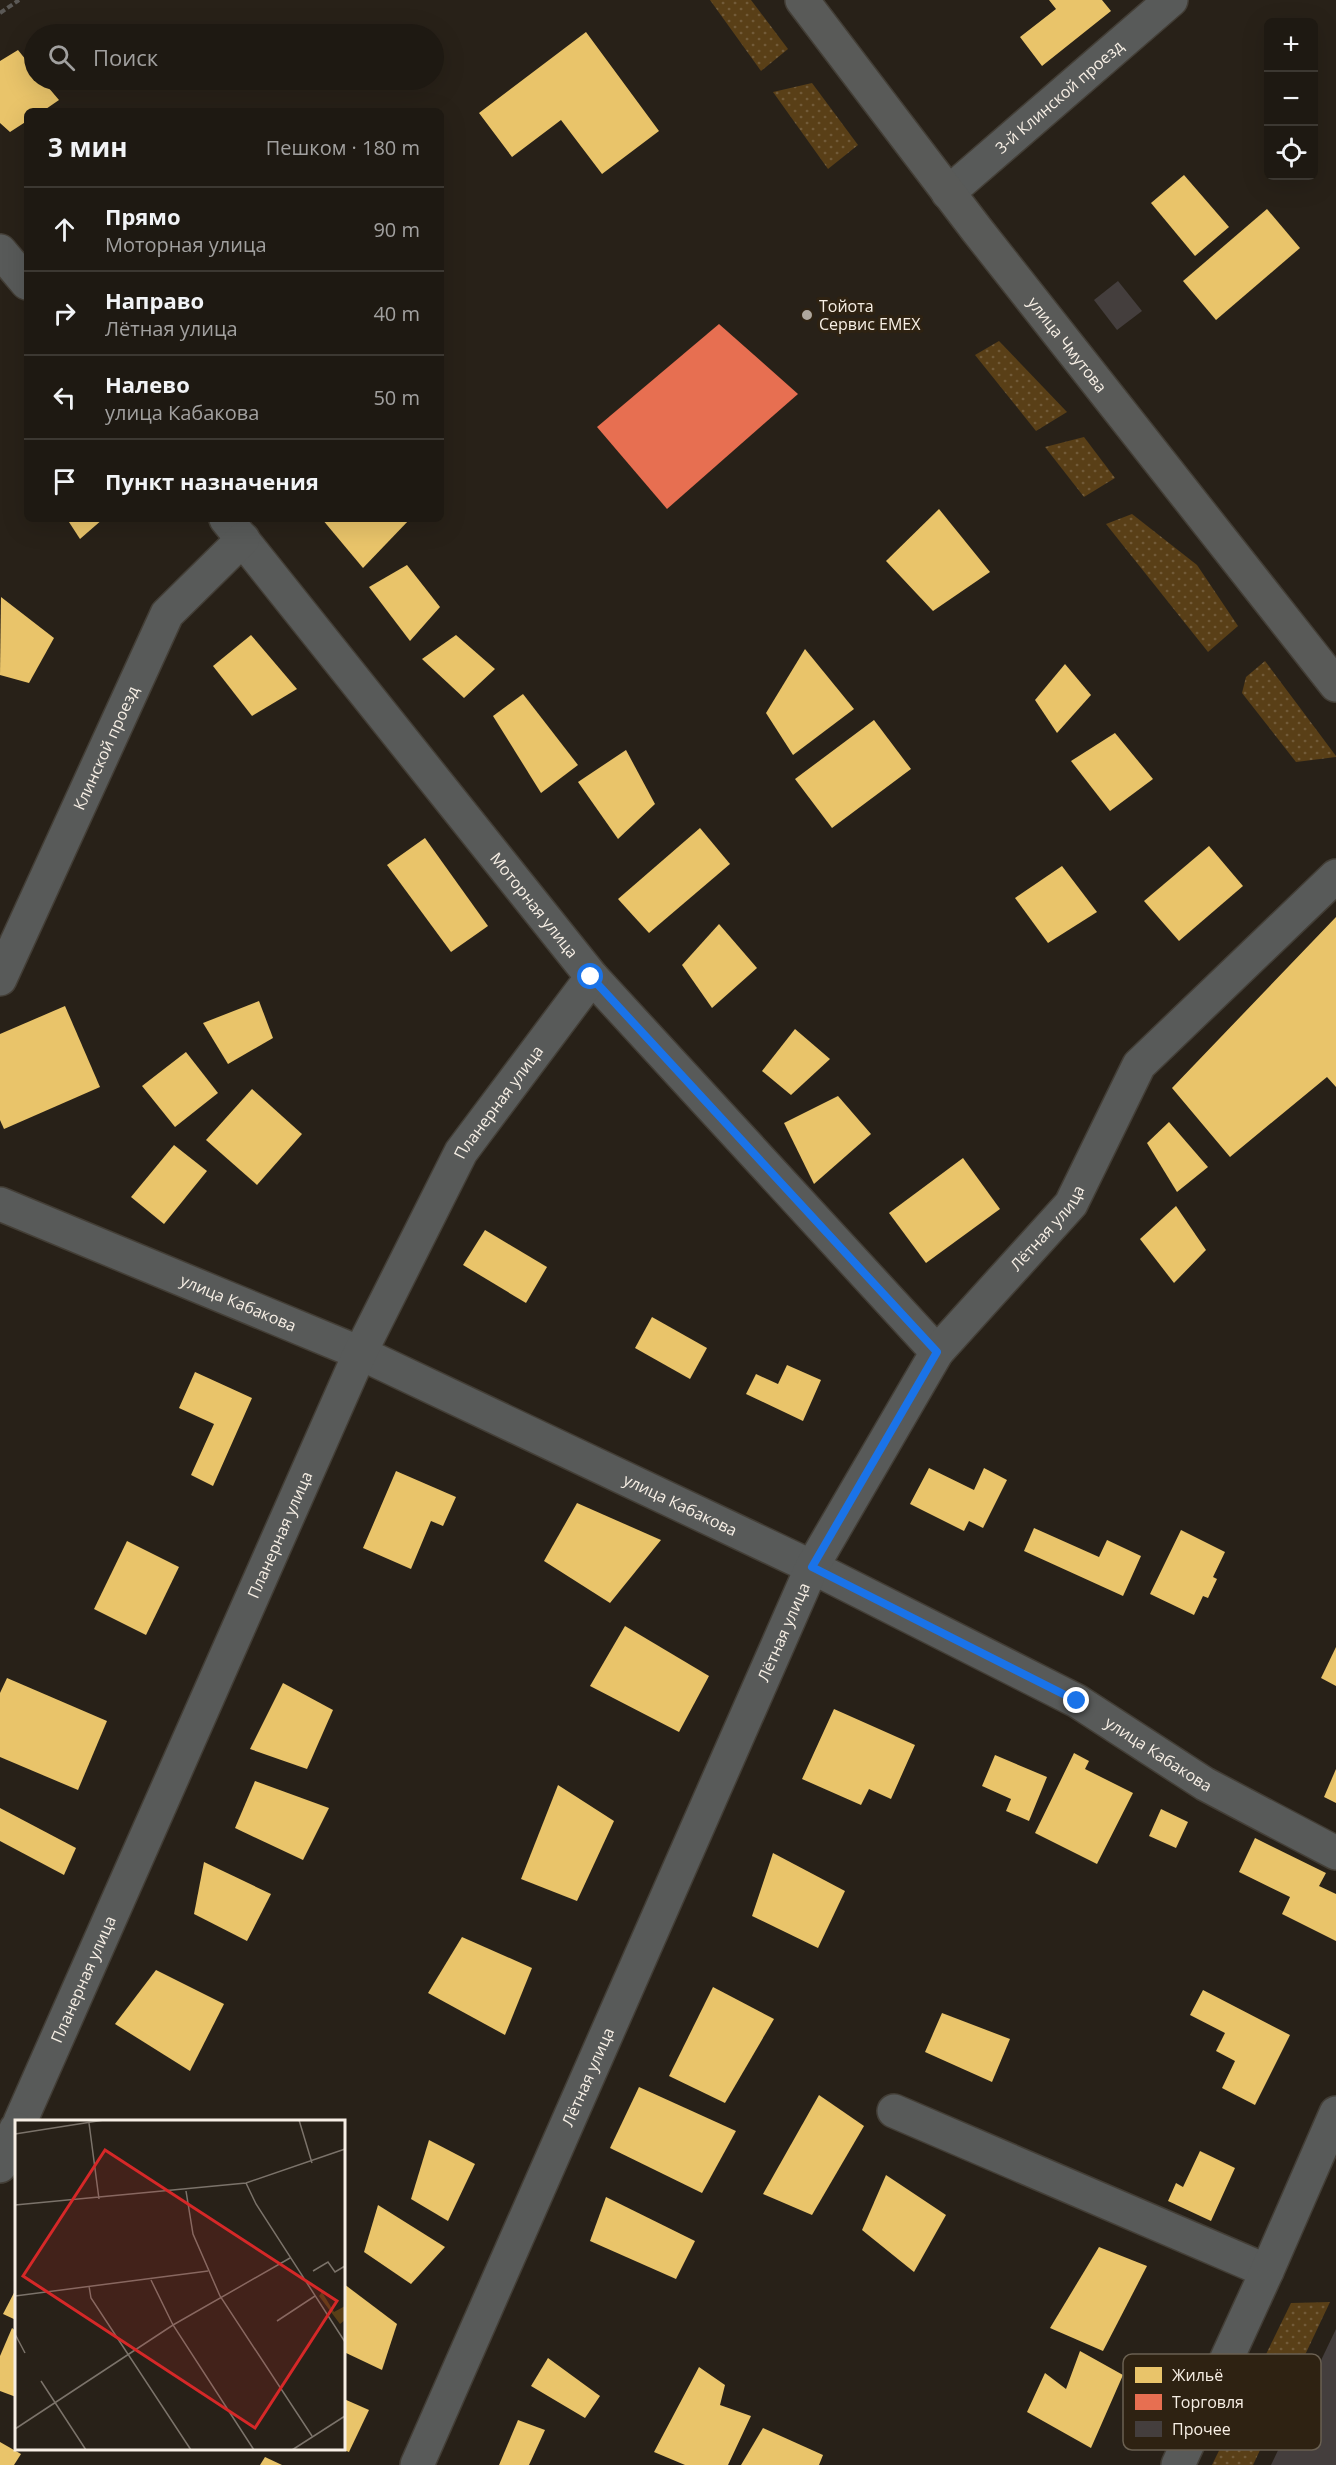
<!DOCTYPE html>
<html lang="ru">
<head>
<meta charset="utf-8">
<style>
	:root { --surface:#1e1912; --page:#26221b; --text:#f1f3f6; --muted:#a1a09f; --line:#3c3832 }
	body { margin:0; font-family:"Open Sans",sans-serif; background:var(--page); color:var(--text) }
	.controls { position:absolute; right:18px; top:18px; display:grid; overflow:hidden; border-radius:9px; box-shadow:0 6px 24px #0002 }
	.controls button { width:54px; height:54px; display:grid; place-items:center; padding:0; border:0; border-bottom:2px solid var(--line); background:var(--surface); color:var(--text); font:30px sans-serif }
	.stop { position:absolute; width:18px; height:18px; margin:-14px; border:4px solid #1a73e8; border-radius:50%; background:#fff }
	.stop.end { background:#1a73e8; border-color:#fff; box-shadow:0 2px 6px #0008 }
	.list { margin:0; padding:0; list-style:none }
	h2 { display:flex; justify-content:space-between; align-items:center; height:78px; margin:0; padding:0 24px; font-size:26px }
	h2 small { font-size:20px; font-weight:400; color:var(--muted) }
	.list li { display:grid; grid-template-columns:39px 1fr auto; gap:18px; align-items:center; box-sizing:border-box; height:84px; padding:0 24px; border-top:2px solid var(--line) }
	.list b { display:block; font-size:22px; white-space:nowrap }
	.list p { margin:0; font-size:20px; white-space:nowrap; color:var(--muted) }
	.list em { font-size:20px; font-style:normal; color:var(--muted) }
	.icon { flex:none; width:33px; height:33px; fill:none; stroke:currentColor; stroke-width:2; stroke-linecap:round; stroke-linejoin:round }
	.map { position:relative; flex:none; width:1336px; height:2465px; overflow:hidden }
	.search { position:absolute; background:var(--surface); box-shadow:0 6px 24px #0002; left:24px; top:24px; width:420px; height:66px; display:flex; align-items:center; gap:15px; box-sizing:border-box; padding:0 21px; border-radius:33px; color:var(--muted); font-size:22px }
	.panel { position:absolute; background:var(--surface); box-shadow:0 6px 24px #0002; left:24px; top:108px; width:420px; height:414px; border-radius:9px }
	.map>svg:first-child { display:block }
	.grass { fill:url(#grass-dots) }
	.homes { fill:#e9c46a }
	.shops { fill:#e76f51 }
	.building { fill:#443e3d }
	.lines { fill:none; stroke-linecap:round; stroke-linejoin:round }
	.minor-casing { stroke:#433e36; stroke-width:36 }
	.major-casing { stroke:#433e36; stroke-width:36 }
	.path { stroke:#5b5956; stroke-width:4; stroke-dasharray:6 3; stroke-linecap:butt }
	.minor { stroke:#585a59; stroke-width:33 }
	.major { stroke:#595a58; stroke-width:33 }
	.route { stroke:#1a73e8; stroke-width:8 }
	.poi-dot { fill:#afa79d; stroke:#2e2212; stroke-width:2 }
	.labels { text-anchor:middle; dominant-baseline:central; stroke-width:6; stroke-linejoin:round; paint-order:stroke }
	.street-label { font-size:16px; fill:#f7efe5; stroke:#2e2212 }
	.poi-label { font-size:16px; fill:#f7efe5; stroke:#2e2212; text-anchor:start }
	.inset-road { fill:none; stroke:#7b736a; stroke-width:1.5 }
	.view { fill:#d62828; fill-opacity:0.15; stroke:#d62828; stroke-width:3 }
	.inset-edge { fill:none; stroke:#f7efe5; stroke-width:3 }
	.key { fill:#2e2212; stroke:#6a6051; stroke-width:1.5 }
	.key-label { font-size:16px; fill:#f7efe5 }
</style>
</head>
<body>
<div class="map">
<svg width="1336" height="2465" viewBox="0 0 1336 2465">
	<defs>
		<pattern id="grass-dots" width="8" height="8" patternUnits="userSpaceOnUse" patternTransform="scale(1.5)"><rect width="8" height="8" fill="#593f17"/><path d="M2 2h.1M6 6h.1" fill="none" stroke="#725b39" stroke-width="1.8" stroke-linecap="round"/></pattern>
	</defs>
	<rect width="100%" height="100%" fill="#282118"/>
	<!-- grass -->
	<g class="grass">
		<path d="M710 0H751L788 49 761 71Z"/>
		<path d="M812 83 858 145 828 169 773 92Z"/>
		<path d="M999 341 1067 412 1036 431 975 355Z"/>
		<path d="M1084 437 1115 478 1084 497 1045 447Z"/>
		<path d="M1132 514 1197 565 1238 626 1208 652 1106 524Z"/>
		<path d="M1265 661 1336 756V757L1296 762 1242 693 1246 677Z"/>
		<path d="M1330 2302 1253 2465H1212L1291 2303Z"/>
	</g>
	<!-- homes -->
	<g class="homes">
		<path d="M1049 0H1102L1111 11 1042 66 1020 37 1056 9Z"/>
		<path d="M586 32 659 131 602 174 561 120 512 157 479 113Z"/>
		<path d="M18 50 34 70V80H42L59 100 43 111H27V121L10 132 0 123V61Z"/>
		<path d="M1184 175 1229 227 1195 256 1151 203Z"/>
		<path d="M1267 209 1300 248 1216 320 1183 281Z"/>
		<path d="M939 509 990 572 933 611 886 561Z"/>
		<path d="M67 519H103L80 539Z"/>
		<path d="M322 519H410L363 568Z"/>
		<path d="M407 565 440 607 410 641 369 587Z"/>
		<path d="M1 597 54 638 29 683 0 675Z"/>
		<path d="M251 635 297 689 252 716 213 666Z"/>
		<path d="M456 635 495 669 464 698 422 659Z"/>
		<path d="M805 649 854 709 793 755 766 713Z"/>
		<path d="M1065 664 1091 695 1057 733 1035 700Z"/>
		<path d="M523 694 578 765 541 793 493 716Z"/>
		<path d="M874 720 911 769 832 828 795 779Z"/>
		<path d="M1115 733 1153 779 1110 811 1071 761Z"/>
		<path d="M626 750 655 804 618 839 578 782Z"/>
		<path d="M700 828 730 864 649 933 618 899Z"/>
		<path d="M425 838 488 926 451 952 387 865Z"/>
		<path d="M1209 846 1243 886 1179 941 1144 901Z"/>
		<path d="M1062 866 1097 912 1048 943 1015 898Z"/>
		<path d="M1336 917V1087L1327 1077 1230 1157 1172 1088Z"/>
		<path d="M719 924 757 968 712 1008 682 965Z"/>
		<path d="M259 1001 273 1038 228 1064 203 1023Z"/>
		<path d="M65 1006 100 1087 4 1129 0 1120V1034Z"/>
		<path d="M795 1029 830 1059 791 1095 762 1071Z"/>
		<path d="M186 1052 218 1093 175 1127 142 1086Z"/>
		<path d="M252 1089 302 1134 257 1185 206 1140Z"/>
		<path d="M838 1096 871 1134 814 1184 784 1123Z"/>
		<path d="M1169 1122 1208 1167 1177 1192 1147 1143Z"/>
		<path d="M174 1145 207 1171 164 1224 131 1197Z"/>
		<path d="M963 1158 1000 1209 926 1263 889 1213Z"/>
		<path d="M1176 1206 1206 1250 1174 1283 1140 1239Z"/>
		<path d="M485 1230 547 1267 526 1303 463 1265Z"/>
		<path d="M652 1317 707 1348 690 1379 635 1348Z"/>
		<path d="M787 1365 821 1380 803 1421 746 1394 756 1374 778 1384Z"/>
		<path d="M195 1372 252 1398 213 1486 191 1475 214 1424 179 1408Z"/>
		<path d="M929 1468 974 1490 984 1468 1007 1480 983 1528 969 1521 964 1531 910 1504Z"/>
		<path d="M396 1471 456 1497 443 1526 431 1521 411 1569 363 1548Z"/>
		<path d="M577 1503 661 1540 610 1603 544 1561Z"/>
		<path d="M1034 1528 1099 1557 1107 1540 1141 1556 1123 1596 1024 1551Z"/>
		<path d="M1181 1530 1225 1552 1213 1577 1217 1579 1208 1598 1203 1596 1194 1615 1150 1594Z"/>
		<path d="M127 1541 179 1567 146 1635 94 1609Z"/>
		<path d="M625 1626 709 1676 679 1732 590 1686Z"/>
		<path d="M1336 1647V1686L1321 1678Z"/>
		<path d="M7 1678 107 1721 78 1790 0 1757V1693Z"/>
		<path d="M283 1683 333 1710 307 1769 250 1749Z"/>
		<path d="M834 1709 915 1745 891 1799 869 1789 861 1805 802 1779Z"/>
		<path d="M1074 1753 1089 1761 1085 1769 1133 1793 1097 1864 1035 1833Z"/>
		<path d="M995 1755 1047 1777 1029 1821 1006 1811 1011 1799 982 1786Z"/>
		<path d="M1336 1769V1803L1324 1797Z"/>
		<path d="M255 1781 329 1808 303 1860 235 1828Z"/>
		<path d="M558 1785 614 1821 577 1901 521 1879Z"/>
		<path d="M0 1808 76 1848 64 1875 0 1841Z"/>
		<path d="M1161 1809 1188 1822 1176 1848 1149 1836Z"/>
		<path d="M1255 1838 1326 1873 1319 1886 1336 1894V1941L1282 1914 1290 1897 1239 1872Z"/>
		<path d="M773 1853 845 1891 818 1948 752 1916Z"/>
		<path d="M204 1862 271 1894 247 1941 194 1914Z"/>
		<path d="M462 1937 532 1968 505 2035 428 1993Z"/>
		<path d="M156 1970 224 2004 190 2071 115 2024Z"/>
		<path d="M713 1987 774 2019 725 2103 669 2076Z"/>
		<path d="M1203 1990 1290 2035 1255 2105 1222 2088 1235 2061 1216 2051 1225 2033 1190 2015Z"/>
		<path d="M942 2013 1010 2039 992 2082 925 2052Z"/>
		<path d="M639 2087 736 2131 702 2193 610 2148Z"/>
		<path d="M819 2095 864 2126 812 2215 763 2194Z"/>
		<path d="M429 2140 475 2164 448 2221 411 2199Z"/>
		<path d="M1200 2151 1235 2168 1211 2221 1168 2201 1176 2183 1183 2187Z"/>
		<path d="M886 2175 946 2215 914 2272 862 2230Z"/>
		<path d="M606 2197 695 2241 676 2279 590 2241Z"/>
		<path d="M378 2205 445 2247 411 2284 364 2252Z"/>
		<path d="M1099 2247 1147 2266 1103 2351 1050 2328Z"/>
		<path d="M344 2284 397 2324 382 2370 344 2352Z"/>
		<path d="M16 2289V2320L3 2314Z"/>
		<path d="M12 2328 16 2331V2397L0 2391V2356Z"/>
		<path d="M1080 2351 1123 2375 1091 2448 1027 2412 1045 2373 1066 2389Z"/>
		<path d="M548 2358 600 2396 585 2418 531 2386Z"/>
		<path d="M699 2367 725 2385 720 2405 751 2416 728 2465H685L654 2452Z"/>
		<path d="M344 2399 369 2410 349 2452 344 2450Z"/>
		<path d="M518 2420 545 2430 529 2465H499Z"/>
		<path d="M763 2428 823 2455 819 2465H741Z"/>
		<path d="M0 2442 21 2454 14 2465H0Z"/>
		<path d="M265 2457 282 2465H260Z"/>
	</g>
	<!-- shops -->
	<path class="shops" d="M719 324 798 394 667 509 597 427Z"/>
	<!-- building -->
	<g class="building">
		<path d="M1118 281 1142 311 1117 330 1094 300Z"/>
		<path d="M1336 2329V2465H1271Z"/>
	</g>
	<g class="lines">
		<!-- minor casing -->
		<g class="minor-casing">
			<g id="minor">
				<path id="s1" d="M948 193 1171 0"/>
				<path d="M0 251 27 283"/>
				<path id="s2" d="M226 519 592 977 937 1352"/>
				<path id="s3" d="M0 979 167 614 243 539"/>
				<path id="s4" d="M0 1204 360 1353 812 1567 1077 1701 1205 1784 1336 1853"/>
				<path d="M894 2111 1267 2271"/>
				<path id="s5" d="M20 2122 360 1353 461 1152 592 977"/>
				<path d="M0 2166 16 2129"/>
				<path id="s6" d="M417 2465 812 1567 937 1352 1071 1204 1139 1065 1336 876"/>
				<path d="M1178 2465 1267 2271 1336 2113"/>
			</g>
		</g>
		<!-- major casing -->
		<g class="major-casing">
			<g id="major">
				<path id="s7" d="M802 0 977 230 1336 685"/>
			</g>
		</g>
		<!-- path -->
		<path class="path" d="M0 13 19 0"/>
		<!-- minor -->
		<use href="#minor" class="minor"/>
		<!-- major -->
		<use href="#major" class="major"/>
	</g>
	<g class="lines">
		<!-- route -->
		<path class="route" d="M591 977 937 1352 812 1567 1077 1701"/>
	</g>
	<!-- markers -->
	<circle class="poi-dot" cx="807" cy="315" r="6"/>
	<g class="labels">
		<!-- street labels -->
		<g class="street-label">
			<text stroke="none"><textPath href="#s1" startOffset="147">3-й Клинской проезд</textPath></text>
			<text stroke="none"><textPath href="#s7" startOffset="435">улица Чмутова</textPath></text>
			<text stroke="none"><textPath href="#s3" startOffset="254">Клинской проезд</textPath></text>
			<text stroke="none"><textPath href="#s2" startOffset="494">Моторная улица</textPath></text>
			<text stroke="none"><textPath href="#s5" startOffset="1128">Планерная улица</textPath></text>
			<text stroke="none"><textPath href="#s6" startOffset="1396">Лётная улица</textPath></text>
			<text stroke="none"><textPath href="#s4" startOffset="258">улица Кабакова</textPath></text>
			<text stroke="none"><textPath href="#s4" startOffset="744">улица Кабакова</textPath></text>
			<text stroke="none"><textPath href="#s5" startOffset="642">Планерная улица</textPath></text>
			<text stroke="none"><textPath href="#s6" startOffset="910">Лётная улица</textPath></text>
			<text stroke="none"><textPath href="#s4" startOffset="1284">улица Кабакова</textPath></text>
			<text stroke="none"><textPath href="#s5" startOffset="156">Планерная улица</textPath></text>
			<text stroke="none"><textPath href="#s6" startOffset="424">Лётная улица</textPath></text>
		</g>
		<!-- poi labels -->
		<g class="poi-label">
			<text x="819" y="306">Тойота<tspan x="819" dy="18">Сервис EMEX</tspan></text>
		</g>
	</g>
	<!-- overview -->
	<g transform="translate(15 2120)">
		<rect width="330" height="330" fill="#282118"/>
		<path d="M307 172 319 192 330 186V200L325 204 304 176Z" fill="#593f17"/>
		<path class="inset-road" d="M284 0 297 43M74 3 84 79M0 14 89 0M231 63 241 84 330 222M171 71 178 114 205 176 297 316M0 85 231 63 330 29M298 151 313 142 320 152 330 146M136 160 158 205 239 330M74 166 76 178 176 330M0 176 193 151M262 201 300 176M0 214 10 233M26 261 71 330M0 309 158 205 275 138M277 330 330 296"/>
		<path class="view" d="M90 30 322 181 240 308 8 156Z"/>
		<rect width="330" height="330" class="inset-edge"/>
	</g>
	<!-- legend -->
	<rect x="1123" y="2354" width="198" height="96" rx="9" class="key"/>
	<rect x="1135" y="2367" width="27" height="16" fill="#e9c46a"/>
	<rect x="1135" y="2394" width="27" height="16" fill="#e76f51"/>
	<rect x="1135" y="2421" width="27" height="16" fill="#443e3d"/>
	<g class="key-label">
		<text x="1172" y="2381">Жильё</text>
		<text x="1172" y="2408">Торговля</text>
		<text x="1172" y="2435">Прочее</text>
	</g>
</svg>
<div class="controls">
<button>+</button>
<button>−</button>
<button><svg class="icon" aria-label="locate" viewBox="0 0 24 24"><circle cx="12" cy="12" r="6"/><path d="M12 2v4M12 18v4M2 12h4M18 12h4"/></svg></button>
</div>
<div class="stop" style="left:591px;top:977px"></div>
<div class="stop end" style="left:1077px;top:1701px"></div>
<div class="search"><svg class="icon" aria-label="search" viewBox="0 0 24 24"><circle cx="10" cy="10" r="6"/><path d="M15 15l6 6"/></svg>Поиск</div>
<section class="panel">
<h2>3 мин<small>Пешком · 180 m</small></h2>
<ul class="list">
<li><svg class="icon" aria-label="ahead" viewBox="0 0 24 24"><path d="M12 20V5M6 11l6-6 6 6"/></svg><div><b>Прямо</b><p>Моторная улица</p></div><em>90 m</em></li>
<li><svg class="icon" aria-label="right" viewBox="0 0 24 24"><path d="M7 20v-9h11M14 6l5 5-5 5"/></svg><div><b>Направо</b><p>Лётная улица</p></div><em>40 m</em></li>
<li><svg class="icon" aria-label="left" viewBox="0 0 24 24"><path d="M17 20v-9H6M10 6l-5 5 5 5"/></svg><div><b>Налево</b><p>улица Кабакова</p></div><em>50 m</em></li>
<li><svg class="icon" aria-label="arrive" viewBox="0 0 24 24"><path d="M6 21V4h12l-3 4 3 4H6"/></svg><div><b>Пункт назначения</b></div></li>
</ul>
</section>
</div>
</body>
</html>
